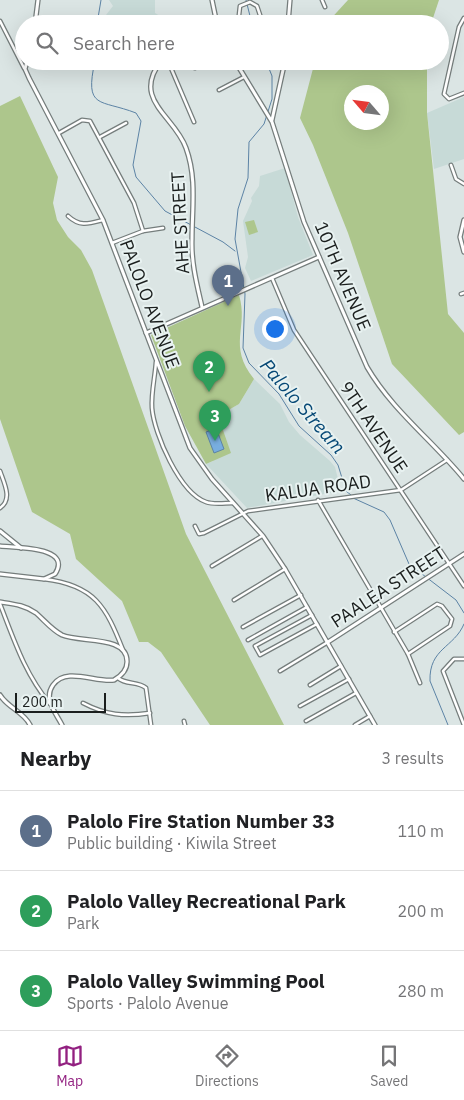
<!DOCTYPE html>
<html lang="en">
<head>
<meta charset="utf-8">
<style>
	:root { --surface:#fff; --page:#f6f6f6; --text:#202124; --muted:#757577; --line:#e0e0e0; --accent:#922080 }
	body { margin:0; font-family:"IBM Plex Sans",sans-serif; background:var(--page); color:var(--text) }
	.compass { position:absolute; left:344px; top:85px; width:45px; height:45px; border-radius:50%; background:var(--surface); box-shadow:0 5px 20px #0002; rotate:298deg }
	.scale { position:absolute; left:15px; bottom:12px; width:91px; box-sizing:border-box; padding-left:5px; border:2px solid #1a1e1d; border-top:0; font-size:14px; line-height:18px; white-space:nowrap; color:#1a1e1d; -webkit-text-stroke:4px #e8f2f1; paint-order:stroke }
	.you { position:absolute; left:274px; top:328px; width:18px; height:18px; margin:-12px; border:4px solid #fff; border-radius:50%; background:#1a73e8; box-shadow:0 0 0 8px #1a73e833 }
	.badge { display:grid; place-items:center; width:32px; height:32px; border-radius:50%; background:var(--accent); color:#fff; font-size:16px; font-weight:700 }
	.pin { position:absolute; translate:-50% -41px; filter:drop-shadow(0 1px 2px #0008) }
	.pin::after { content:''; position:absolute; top:26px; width:18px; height:15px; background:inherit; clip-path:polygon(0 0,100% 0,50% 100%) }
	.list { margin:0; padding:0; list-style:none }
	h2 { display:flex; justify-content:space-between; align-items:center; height:65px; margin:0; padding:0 20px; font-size:21px }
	h2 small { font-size:16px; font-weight:400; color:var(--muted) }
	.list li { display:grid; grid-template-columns:32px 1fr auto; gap:15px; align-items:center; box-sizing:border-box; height:80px; padding:0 20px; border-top:1px solid var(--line) }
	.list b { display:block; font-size:19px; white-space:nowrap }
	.list p { margin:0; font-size:16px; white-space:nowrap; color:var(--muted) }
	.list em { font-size:16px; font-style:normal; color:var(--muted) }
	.icon { flex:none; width:28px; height:28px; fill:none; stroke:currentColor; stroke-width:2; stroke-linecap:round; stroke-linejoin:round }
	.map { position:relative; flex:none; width:464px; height:725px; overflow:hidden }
	.search { position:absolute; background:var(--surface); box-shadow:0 5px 20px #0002; left:15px; right:15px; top:15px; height:55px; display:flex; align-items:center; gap:12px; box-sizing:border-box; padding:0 18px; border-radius:28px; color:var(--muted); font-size:19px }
	.sheet { height:305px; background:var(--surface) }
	nav { display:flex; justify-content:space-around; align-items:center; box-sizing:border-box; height:70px; border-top:1px solid var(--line); background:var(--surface); font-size:14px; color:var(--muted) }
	nav a { display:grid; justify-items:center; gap:2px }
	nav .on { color:var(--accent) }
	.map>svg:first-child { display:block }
	.built { fill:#c7dad7 }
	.green { fill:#adc68c; fill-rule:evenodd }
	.water { fill:#78aedf; stroke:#5c83a5 }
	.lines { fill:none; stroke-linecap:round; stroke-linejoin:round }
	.stream { stroke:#5c83a5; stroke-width:1 }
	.minor-casing { stroke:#757d7c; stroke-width:5 }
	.tertiary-casing { stroke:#757d7c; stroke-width:5.5 }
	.minor { stroke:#fff; stroke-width:2.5 }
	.tertiary { stroke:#fff; stroke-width:3 }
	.labels { text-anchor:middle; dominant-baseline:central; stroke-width:4; stroke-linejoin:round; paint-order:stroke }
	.street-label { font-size:18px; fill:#1a1e1d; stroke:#e8f2f1 }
	.water-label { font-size:19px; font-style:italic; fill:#074976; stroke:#e8f2f1 }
</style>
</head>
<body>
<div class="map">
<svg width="464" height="725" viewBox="0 0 464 725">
	<rect width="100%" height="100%" fill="#dbe5e4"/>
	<!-- built -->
	<g class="built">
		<path d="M109 0H155V13L165 19 163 22 165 24H99L113 6Z"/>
		<path d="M464 97V159L434 169 427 113Z"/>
		<path d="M285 168 298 217 313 255 251 281 245 268 248 257 243 221 252 201 251 198 259 186 260 176Z"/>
		<path d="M254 379 280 404 289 422 300 435 330 461 335 467 341 491 247 508 206 464 213 461 218 416 239 404Z"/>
	</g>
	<!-- green -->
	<g class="green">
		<path d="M348 0H439L431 24H326Z"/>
		<path d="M315 61H427V113L448 314 464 333V432L459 435 392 364 348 233 313 145 300 118ZM352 92H382V122H352Z"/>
		<path d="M20 96 58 177 53 203 57 220 68 237 81 250 92 270 186 534 284 725H210L161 652 148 642H139L122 601 76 559 70 534 32 512 0 419V106Z"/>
		<path d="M254 220 258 232 249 235 245 222Z"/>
		<path d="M239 295C249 328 227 345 254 379L239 404 218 416 231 453 206 464 185 426 151 335Z"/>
	</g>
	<!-- water -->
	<path class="water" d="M216 428 224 449 214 453 206 432Z"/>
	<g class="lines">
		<!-- stream -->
		<g class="stream">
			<path d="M246 0 252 24"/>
			<path d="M97 24 101 0"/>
			<path d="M95 61C84 110 100 99 136 113L141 121 133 165 136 177 165 211 223 242 235 251"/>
			<path d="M266 61 272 76V99L264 124 249 142 248 178 238 209 235 239 245 294 243 348 249 363 279 394 299 426 331 455 338 465 346 491 351 495"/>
			<path d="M353 498 384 512 390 520 409 564 456 600 464 613"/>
			<path d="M448 725 430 681C429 648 454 648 464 624"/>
		</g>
		<!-- minor casing -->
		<g class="minor-casing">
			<g id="minor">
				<path d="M322 0 325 7"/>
				<path d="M464 18 459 27 444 94 449 99 464 93"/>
				<path d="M0 21 24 68"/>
				<path d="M167 23 169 24"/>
				<path d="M209 24 216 21"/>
				<path d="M238 24 240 6 250 2 257 6 263 24"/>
				<path d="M168 61 194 122"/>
				<path d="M193 61 195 68"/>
				<path d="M219 90 244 77"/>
				<path d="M59 133 82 120 90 121 134 203 143 231 112 243"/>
				<path d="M100 137 126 123"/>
				<path d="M451 165 456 179 464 184"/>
				<path d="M68 216C80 227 88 224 103 220"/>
				<path d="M143 231 163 228"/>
				<path d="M272 278 294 330 464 586"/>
				<path d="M461 294 464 293"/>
				<path d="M156 362C155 377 151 393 152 408 154 434 180 493 206 502 214 505 225 503 233 503"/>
				<path d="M0 471C4 483 13 499 0 508"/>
				<path d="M318 500 408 654 420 683"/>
				<path d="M195 526 199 534 204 533 248 511 401 490 447 460"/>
				<path d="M212 566 262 536"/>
				<path d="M44 579C95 585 106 607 123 650"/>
				<path d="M234 600 285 569"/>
				<path d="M0 604C14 640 25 674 50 704"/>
				<path d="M312 615 255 646 260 655 317 624"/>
				<path d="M243 627 301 595"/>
				<path d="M394 632 437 604 442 606 452 619 450 626 408 654"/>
				<path d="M248 640 307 607"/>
				<path d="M280 671 328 642"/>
				<path d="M118 678C126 685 138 681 146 688L151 725"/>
				<path d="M310 685 341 666"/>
				<path d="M83 703C106 715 124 717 150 713"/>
				<path d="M300 706 349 679"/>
				<path d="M184 721 185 725"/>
				<path d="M306 721 356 693"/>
				<path d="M355 725 370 716"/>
				<path d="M464 725 443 671 454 659H464"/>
			</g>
		</g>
		<!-- tertiary casing -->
		<g class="tertiary-casing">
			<g id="tertiary">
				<path d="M212 0 217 24"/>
				<path d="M35 24 38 0"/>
				<path d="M288 24 290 0"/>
				<path d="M27 61 25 69 29 78 103 220 190 448 212 479 263 536 285 569 375 725"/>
				<path d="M161 61C131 100 175 116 186 148 197 178 192 208 192 239 191 262 197 285 202 307"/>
				<path d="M235 61 272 122 304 222 367 367C392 410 433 441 464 479"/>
				<path d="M272 120 285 61"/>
				<path d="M464 220 460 237 464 252"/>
				<path d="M146 333 319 257"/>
				<path d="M0 531 21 548"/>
				<path d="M0 546C15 548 73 546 55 574L44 579 0 574"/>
				<path d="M0 602C13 604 25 605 36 613 45 621 52 630 62 635 80 643 128 635 127 662 127 671 121 676 114 680 96 683 66 666 53 685 43 699 56 713 62 725"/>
				<path d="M328 642 464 554"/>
				<path d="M0 695C8 708 24 712 30 725"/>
			</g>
		</g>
		<!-- minor -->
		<use href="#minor" class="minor"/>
		<!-- tertiary -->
		<use href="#tertiary" class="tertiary"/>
	</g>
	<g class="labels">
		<!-- street labels -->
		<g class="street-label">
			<text transform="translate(180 223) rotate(-93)">AHE STREET</text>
			<text transform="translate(343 276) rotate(67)">10TH AVENUE</text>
			<text transform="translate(150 304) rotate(69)">PALOLO AVENUE</text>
			<text transform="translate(374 427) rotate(56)">9TH AVENUE</text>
			<text transform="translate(318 488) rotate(-8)">KALUA ROAD</text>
			<text transform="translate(388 587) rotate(-33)">PAALEA STREET</text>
		</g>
		<!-- water labels -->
		<g class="water-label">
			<text transform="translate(303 406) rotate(49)">Palolo Stream</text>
		</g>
	</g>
</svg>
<svg class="compass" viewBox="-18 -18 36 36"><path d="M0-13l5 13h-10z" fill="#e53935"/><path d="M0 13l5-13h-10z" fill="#757577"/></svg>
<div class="scale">200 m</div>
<div class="you"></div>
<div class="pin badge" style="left:228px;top:306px;background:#5c6f8a">1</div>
<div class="pin badge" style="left:209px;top:392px;background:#2e9e5b">2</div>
<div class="pin badge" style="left:215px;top:441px;background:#2e9e5b">3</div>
<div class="search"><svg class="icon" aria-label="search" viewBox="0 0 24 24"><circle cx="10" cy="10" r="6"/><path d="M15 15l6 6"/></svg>Search here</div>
</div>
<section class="sheet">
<h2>Nearby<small>3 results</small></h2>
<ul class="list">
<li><span class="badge" style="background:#5c6f8a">1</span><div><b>Palolo Fire Station Number 33</b><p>Public building · Kiwila Street</p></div><em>110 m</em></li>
<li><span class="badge" style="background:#2e9e5b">2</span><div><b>Palolo Valley Recreational Park</b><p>Park</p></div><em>200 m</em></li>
<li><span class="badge" style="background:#2e9e5b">3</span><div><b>Palolo Valley Swimming Pool</b><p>Sports · Palolo Avenue</p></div><em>280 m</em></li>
</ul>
</section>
<nav>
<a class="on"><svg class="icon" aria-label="map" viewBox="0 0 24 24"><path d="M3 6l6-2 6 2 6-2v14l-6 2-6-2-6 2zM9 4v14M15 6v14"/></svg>Map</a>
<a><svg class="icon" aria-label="directions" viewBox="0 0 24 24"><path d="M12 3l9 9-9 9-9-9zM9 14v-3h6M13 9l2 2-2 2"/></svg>Directions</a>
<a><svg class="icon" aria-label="saved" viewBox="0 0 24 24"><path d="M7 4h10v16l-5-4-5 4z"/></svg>Saved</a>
</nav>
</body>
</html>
